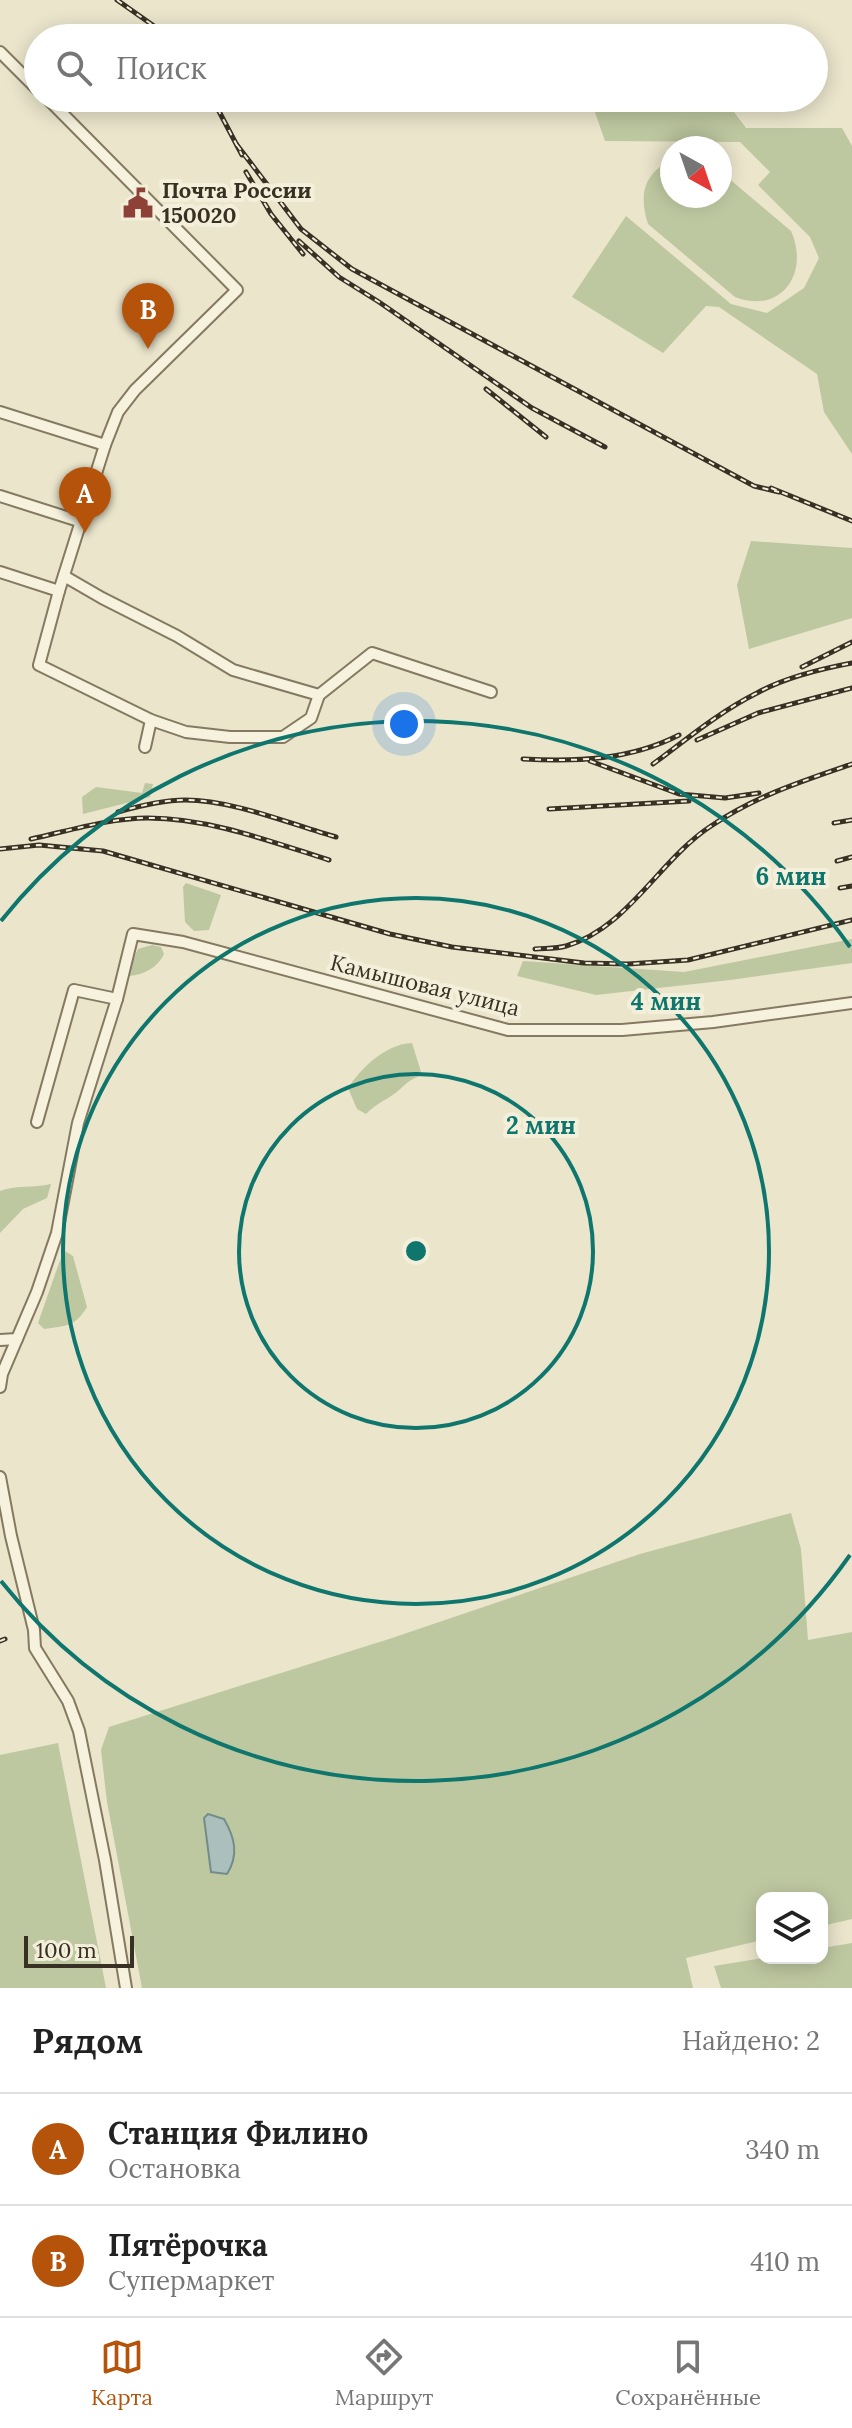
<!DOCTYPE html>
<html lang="ru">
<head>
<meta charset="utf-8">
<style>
	:root { --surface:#fff; --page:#f2f2f2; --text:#222; --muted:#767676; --line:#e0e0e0; --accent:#b45309 }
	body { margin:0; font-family:Lora,serif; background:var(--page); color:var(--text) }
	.controls { position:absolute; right:24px; bottom:24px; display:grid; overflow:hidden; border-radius:16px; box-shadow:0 4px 20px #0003 }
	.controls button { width:72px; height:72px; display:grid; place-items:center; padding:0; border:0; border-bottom:2px solid var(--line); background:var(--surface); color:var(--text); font:40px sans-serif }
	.compass { position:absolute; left:660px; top:136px; width:72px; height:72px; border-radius:50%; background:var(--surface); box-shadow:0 4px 20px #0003; rotate:140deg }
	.scale { position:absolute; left:24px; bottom:20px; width:110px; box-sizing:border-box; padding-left:8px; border:4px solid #383023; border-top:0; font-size:22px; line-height:28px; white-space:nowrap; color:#383023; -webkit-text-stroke:6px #f3efda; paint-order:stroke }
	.you { position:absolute; left:404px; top:724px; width:28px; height:28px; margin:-20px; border:6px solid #fff; border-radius:50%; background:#1a73e8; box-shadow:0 0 0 12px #1a73e833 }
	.badge { display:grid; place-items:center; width:52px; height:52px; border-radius:50%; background:var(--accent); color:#fff; font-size:26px; font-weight:700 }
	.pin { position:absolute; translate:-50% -66px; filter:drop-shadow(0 2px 4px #0008) }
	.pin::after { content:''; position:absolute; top:42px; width:28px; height:24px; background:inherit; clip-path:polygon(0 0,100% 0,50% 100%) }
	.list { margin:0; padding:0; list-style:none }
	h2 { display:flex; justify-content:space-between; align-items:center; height:104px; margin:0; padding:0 32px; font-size:34px }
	h2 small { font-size:26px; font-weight:400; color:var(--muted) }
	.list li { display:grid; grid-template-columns:52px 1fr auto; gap:24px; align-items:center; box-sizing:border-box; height:112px; padding:0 32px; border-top:2px solid var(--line) }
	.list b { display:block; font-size:30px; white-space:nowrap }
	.list p { margin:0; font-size:26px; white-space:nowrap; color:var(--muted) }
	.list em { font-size:26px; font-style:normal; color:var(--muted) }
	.icon { flex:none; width:44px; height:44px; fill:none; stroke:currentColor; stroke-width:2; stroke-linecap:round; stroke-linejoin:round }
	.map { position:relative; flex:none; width:852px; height:1988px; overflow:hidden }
	.search { position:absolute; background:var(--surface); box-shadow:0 4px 20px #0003; left:24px; right:24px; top:24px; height:88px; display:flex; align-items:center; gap:20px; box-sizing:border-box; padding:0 28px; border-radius:44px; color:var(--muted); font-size:30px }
	.sheet { height:328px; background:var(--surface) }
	nav { display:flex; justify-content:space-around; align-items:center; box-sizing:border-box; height:112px; border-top:2px solid var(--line); background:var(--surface); font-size:22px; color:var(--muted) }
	nav a { display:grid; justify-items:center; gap:4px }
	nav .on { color:var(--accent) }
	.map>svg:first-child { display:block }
	.green { fill:#bec8a0 }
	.water { fill:#abc0bc; stroke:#728d8a; stroke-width:2 }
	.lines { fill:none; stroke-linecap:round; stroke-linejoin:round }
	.minor-casing { stroke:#857961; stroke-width:14 }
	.minor { stroke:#f6f2de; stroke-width:10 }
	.rail-casing { stroke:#383023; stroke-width:5 }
	.rail { stroke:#f3efda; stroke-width:2; stroke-dasharray:6; stroke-linecap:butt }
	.ring { fill:none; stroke:#0f766e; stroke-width:4 }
	.labels { text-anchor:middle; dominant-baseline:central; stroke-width:8; stroke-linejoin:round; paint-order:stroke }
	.poi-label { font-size:22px; font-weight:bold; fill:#383023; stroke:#f3efda; text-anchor:start }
	.street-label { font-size:22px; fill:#383023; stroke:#f3efda }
	.centre { fill:#0f766e; stroke:#f3efda; stroke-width:4 }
	.ring-label { font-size:24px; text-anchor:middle; font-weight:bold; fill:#0f766e; stroke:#f3efda; stroke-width:8; stroke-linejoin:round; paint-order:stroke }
</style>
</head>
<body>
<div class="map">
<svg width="852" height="1988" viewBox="0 0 852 1988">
	<rect width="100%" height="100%" fill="#eae5cb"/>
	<!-- green -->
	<g class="green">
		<path d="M590 98H651L728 104 746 128H842L852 146V454L824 412 817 374 719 307 706 306 663 353 572 297 626 216 731 304 767 313 804 288 819 258 810 237 758 185 770 172 740 142 605 141Z"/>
		<path d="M672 160V196H720V171L791 231C810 273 781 315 735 297L648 224C639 196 643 173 672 160Z"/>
		<path d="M751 541 852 548V618L749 649 737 585Z"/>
		<path d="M145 783 153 784 150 797 83 814 82 797 96 787 142 793Z"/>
		<path d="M186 883 221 895 209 930 194 931 185 922 183 887Z"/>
		<path d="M852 939V963L730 980 596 995 517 976 523 961 684 972Z"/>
		<path d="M152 945 161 947 164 954C158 967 144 975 129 976L128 969 138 949Z"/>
		<path d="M412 1043 422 1075C411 1079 408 1082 399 1090 389 1099 376 1103 366 1114L357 1109 348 1088C362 1067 386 1044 412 1043Z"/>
		<path d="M51 1184 47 1198 23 1209 0 1233V1191C15 1185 34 1188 51 1184Z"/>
		<path d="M65 1251 73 1256 87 1307C75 1327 65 1326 44 1329L38 1323 59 1263Z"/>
		<path d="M791 1513 801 1549 808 1640 852 1632V1919L822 1926V1898H762V1940L686 1958 693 1988H142L107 1802 101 1750 109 1727 389 1639 640 1554Z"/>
		<path d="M58 1743 106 1988H0V1755Z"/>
		<path d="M852 1943V1988H721L714 1966 763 1958H822V1948Z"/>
	</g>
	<!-- water -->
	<path class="water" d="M208 1814 224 1819C235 1838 239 1855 227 1874L211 1872 204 1818Z"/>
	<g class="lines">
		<!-- minor casing -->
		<g class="minor-casing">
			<g id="minor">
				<path d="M0 52 38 90"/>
				<path d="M0 412 105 445"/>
				<path d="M0 496 82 522"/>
				<path d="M0 572 59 591 105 445 118 412 135 390 237 290 47 98"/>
				<path d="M59 591 39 665 151 720 186 732 230 737H283L311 718 319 695 233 670 177 636 102 598 64 576"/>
				<path d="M319 695 372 653 491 692"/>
				<path d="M145 747 151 720"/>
				<path d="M37 1122 74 990 117 999"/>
				<path d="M0 1340 17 1339"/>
				<path d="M0 1387 2 1374 37 1292 57 1233 78 1123 117 999 133 934 183 942 508 1030H622L713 1022 852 1003"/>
				<path d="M0 1477 11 1536 34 1630 35 1648 68 1701 79 1731 105 1860 126 1988"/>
			</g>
		</g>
		<!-- minor -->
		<use href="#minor" class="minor"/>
		<!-- rail casing -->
		<g class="rail-casing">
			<g id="rail">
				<path d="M117 0 171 38"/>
				<path d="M212 98 242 155"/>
				<path d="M237 145 301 229 352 269 754 486 779 492"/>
				<path d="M246 172 271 214 303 254"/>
				<path d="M299 241 339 277 379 302 532 408 605 447"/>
				<path d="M486 389 546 437"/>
				<path d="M771 488 852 521"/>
				<path d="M802 667 852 642"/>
				<path d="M697 740 758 713 852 688"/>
				<path d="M523 759C577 762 630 760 679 735"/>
				<path d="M590 761 679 794 725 798 759 793"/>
				<path d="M653 764C687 739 719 712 757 693 786 677 820 669 852 663"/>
				<path d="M549 809 689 801"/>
				<path d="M118 812C139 806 163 800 185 800 233 800 290 824 336 837"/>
				<path d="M834 823 852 820"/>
				<path d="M31 839C68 831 109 818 148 818 209 818 272 842 329 860"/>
				<path d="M0 849 39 845 103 851 390 934 452 947 584 963 628 964 688 960 852 920"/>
				<path d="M837 861 852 857"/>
				<path d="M840 888 852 886"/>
				<path d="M535 949C545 948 556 949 566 946 628 928 659 860 711 826 758 795 800 782 852 764"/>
				<path d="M0 1641 5 1639"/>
			</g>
		</g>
		<!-- rail -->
		<use href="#rail" class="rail"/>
	</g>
	<!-- distance rings -->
	<g class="ring">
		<circle cx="416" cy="1251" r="177"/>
		<circle cx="416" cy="1251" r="353"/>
		<path d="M850 1555A530 530 0 0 1 1 1581M1 921A530 530 0 0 1 850 947"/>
	</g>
	<!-- icons -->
	<defs>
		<g id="civic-bare" transform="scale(2.4)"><path d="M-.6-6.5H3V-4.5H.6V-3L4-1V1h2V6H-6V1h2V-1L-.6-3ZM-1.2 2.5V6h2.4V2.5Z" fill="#8e4237" stroke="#f3efda" stroke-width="2.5" paint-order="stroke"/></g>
	</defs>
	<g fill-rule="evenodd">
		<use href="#civic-bare" x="138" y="203"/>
	</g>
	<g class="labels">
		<!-- poi labels -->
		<g class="poi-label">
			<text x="162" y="190">Почта России<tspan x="162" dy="25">150020</tspan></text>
		</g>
		<!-- street labels -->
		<g class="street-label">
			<text transform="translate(425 985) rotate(14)">Камышовая улица</text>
		</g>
	</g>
	<circle cx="416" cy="1251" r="12" class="centre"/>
	<g class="ring-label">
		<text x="791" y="885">6 мин</text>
		<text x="666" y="1010">4 мин</text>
		<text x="541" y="1134">2 мин</text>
	</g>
</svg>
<div class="controls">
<button><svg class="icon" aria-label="layers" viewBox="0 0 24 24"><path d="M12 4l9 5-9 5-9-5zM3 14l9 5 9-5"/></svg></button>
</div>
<svg class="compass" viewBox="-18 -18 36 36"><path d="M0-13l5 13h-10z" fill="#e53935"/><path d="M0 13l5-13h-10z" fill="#767676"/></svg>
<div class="scale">100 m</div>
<div class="you"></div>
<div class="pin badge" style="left:85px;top:533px">A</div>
<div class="pin badge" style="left:148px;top:349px">B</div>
<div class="search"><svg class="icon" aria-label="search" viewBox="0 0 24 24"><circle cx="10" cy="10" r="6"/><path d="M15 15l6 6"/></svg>Поиск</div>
</div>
<section class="sheet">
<h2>Рядом<small>Найдено: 2</small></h2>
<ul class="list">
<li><span class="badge">A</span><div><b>Станция Филино</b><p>Остановка</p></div><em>340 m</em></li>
<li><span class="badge">B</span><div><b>Пятёрочка</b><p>Супермаркет</p></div><em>410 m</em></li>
</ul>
</section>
<nav>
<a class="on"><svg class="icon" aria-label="map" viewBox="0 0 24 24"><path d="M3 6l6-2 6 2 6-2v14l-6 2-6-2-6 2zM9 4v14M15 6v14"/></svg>Карта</a>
<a><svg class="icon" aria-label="directions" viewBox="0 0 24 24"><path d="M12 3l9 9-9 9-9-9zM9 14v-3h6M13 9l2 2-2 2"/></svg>Маршрут</a>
<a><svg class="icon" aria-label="saved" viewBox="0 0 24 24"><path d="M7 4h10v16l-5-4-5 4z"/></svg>Сохранённые</a>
</nav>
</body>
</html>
